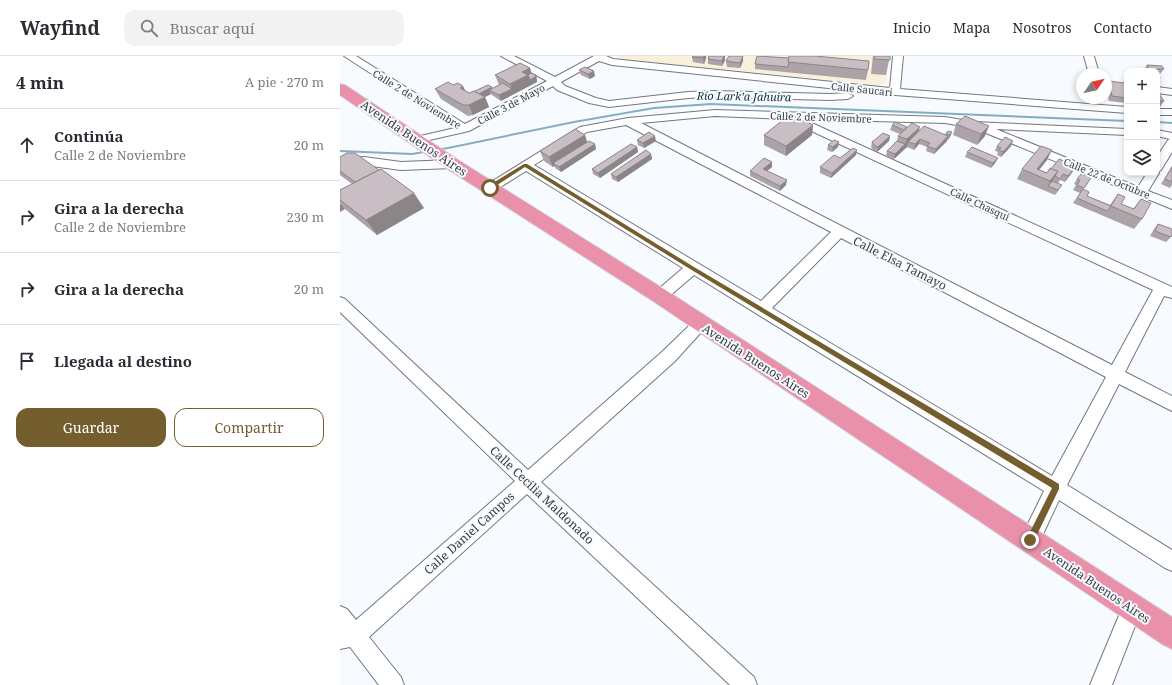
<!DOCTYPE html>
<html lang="es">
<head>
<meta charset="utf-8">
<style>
	:root { --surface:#fff; --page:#f2f2f3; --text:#2b2b33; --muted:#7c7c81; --line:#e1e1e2; --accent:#745e2e }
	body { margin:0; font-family:"Noto Serif",serif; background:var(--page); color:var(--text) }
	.controls { position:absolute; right:12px; top:12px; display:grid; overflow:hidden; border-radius:8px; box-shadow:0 2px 6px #0003 }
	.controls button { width:36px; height:36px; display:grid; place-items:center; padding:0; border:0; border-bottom:1px solid var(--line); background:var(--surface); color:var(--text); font:20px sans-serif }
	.compass { position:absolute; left:736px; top:12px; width:36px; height:36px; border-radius:50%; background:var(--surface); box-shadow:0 2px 6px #0003; rotate:56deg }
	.stop { position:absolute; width:12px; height:12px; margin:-9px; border:3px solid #745e2e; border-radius:50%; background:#fff }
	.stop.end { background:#745e2e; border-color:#fff; box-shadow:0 1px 4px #0008 }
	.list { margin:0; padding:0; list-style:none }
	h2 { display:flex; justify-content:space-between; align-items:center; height:52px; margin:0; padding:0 16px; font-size:17px }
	h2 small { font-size:13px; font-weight:400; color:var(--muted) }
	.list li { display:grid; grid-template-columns:26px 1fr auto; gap:12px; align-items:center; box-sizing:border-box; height:72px; padding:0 16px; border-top:1px solid var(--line) }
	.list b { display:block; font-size:15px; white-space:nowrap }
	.list p { margin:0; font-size:13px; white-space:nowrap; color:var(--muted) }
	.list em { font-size:13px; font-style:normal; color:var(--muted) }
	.actions { display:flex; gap:8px; padding:12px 16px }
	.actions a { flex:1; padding:9px 0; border:1px solid var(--accent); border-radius:12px; text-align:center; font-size:14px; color:var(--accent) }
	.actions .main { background:var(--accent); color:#fff }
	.icon { flex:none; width:22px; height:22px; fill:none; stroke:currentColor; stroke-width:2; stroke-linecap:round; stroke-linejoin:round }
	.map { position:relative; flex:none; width:832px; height:629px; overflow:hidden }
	header { display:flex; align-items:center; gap:24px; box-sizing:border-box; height:56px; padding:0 20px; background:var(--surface); border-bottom:1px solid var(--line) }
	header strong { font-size:19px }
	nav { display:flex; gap:22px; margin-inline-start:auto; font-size:14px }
	.search { width:280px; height:36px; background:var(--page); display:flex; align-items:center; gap:10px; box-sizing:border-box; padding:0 14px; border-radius:12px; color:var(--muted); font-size:15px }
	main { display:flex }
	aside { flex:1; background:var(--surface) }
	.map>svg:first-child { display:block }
	.education { fill:#faefda }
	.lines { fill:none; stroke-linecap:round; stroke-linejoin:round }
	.stream { fill:#83aebf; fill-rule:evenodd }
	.street-casing { stroke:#71787f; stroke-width:2 }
	.highway-casing { stroke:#d4d4d5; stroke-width:2 }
	.street { fill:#fff; fill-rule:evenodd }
	.highway { fill:#e990ab; fill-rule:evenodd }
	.wall { fill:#aca3a8 }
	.shaded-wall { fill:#8c8588 }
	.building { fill:#c8bec3; stroke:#8c8588 }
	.route { fill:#745e2e }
	.labels { text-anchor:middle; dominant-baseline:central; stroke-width:4; stroke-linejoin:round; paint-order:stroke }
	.far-street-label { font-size:10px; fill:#3a3d40; stroke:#f7fafe }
	.far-water-label { font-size:11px; font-style:italic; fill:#08323f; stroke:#f7fafe }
	.street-label { font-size:12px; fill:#3a3d40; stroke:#f7fafe }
</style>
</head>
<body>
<header>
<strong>Wayfind</strong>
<div class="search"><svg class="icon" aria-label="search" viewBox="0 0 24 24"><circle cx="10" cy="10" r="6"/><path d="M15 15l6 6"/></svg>Buscar aquí</div>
<nav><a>Inicio</a><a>Mapa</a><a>Nosotros</a><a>Contacto</a></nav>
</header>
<main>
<aside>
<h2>4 min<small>A pie · 270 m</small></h2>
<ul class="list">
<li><svg class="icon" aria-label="ahead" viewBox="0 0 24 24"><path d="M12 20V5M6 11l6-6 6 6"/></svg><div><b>Continúa</b><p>Calle 2 de Noviembre</p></div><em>20 m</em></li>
<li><svg class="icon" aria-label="right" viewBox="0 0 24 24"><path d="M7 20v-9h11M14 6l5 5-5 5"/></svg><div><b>Gira a la derecha</b><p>Calle 2 de Noviembre</p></div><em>230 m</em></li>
<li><svg class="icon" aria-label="right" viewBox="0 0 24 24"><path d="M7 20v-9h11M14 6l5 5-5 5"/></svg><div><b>Gira a la derecha</b></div><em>20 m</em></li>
<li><svg class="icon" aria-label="arrive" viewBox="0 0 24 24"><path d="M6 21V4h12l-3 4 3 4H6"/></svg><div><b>Llegada al destino</b></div></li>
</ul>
<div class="actions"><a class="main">Guardar</a><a>Compartir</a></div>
</aside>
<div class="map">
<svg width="832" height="629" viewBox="0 0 832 629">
	<rect width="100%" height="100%" fill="#f7fafe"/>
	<!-- education -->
	<path class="education" d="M279 0H548L546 27 540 29 282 3 278 1Z"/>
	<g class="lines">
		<!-- stream -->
		<g class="stream">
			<path d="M371 47 787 64V66L371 49 314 53 234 67 108 93 72 99 0 96V94L72 97 108 91 234 65 314 51Z"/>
			<path d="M817 65 832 66V68L817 67Z"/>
		</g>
		<!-- street casing -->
		<g class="street-casing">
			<g id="street">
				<path d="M4 0H16L125 68 207 25 161 0H174L215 21 254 0H266L273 3 550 32 553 0H563L560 33 787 51V57L555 39 272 9 259 5 221 26 225 30 256 42 269 45 348 36 373 35 490 38 508 37 513 40 508 43 490 44 373 41 348 42 269 51 249 47 217 34 213 30 129 75 76 87 72 86 70 84 72 82 115 72Z"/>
				<path d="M744 0H754L759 18H749Z"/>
				<path d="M817 31 832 33V39L817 37Z"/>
				<rect x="817" y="53" width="15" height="6"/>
				<path d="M375 54 605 61 634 66 787 73V79L656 73 798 131 807 117H817V101L828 84 830 83 817 80V74L832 77V96L821 114 818 115 819 117 808 135 832 144V153L641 75 640 73 605 67 463 63 832 231V242L824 240 785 316 832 340V355L779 328 727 429 832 494V515L825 512 719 444 697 491 690 494 683 491 680 484 704 435 354 219 325 244 320 246 315 244 313 240 315 236 343 212 186 115 154 135H146L144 132 146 129 240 71 288 62ZM375 60 449 63 450 65 813 234 772 309 301 67ZM286 69 491 176 421 245 194 109 247 76ZM501 182 766 321 712 420 432 252Z"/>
				<path d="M24 101 61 106 112 104 116 105 118 108 116 111 112 112 61 114 24 109 0 111V103Z"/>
				<path d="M0 241 5 243 188 414 323 295 355 264 360 262 365 264 368 268 365 272 335 305 201 426 414 621 417 629H390L187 438 29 581 61 621 64 629H39L10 591 0 593V550L7 553 16 564 175 425 0 256Z"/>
				<path d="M792 542 799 545 802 552 772 629H750L785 545Z"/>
			</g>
		</g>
		<!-- highway casing -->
		<g class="highway-casing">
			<path id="highway" d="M0 28 5 29 118 104 327 235 832 561V593L822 588 313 245 106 112 0 39Z"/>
		</g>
		<!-- street -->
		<use href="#street" class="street"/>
		<!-- highway -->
		<use href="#highway" class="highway"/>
	</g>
	<!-- wall -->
	<g class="wall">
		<path d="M353 0H366V2L364 8 353 6 352 1Z"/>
		<path d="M369 0H385V4L382 10 368 8V3Z"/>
		<path d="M403 0V5L400 12 387 11 386 5Z"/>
		<path d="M417 0 528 14 526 24 415 13V8Z"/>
		<path d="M533 0H550L546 19 531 18Z"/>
		<path d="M807 9 824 13 820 18H819L820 22 817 27V15H805L804 14Z"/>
		<path d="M190 12 191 17 196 19 197 24V26L161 45 152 39 151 38 145 41 149 51 133 59 128 60 101 43 95 33 126 35 129 37 135 35 153 32 159 29 155 19Z"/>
		<path d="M239 14 255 20 250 23 241 19Z"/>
		<path d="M768 25 787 34V46L786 47 769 45 766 33V29Z"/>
		<path d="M817 38 824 45 820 51H817Z"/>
		<path d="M616 68 645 80 637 89 613 79Z"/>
		<path d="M473 69 472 79 446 100 424 89V79Z"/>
		<path d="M552 69 578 76 605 78 608 75 610 81 607 84V85L594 98 586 95 587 91 579 88 574 94 567 91 554 103 546 100 547 95 557 85 558 80 560 78 550 74Z"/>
		<path d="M245 79 247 86 255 88 256 93 221 116 215 112V110L213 111 204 105 200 95Z"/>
		<path d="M550 80 549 85 537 96 533 94 531 91 532 86Z"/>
		<path d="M297 84 316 85 304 92 298 89Z"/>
		<path d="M488 89 498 91 492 96 487 94Z"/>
		<path d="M657 90H671L661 101 657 99 658 96 655 95Z"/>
		<path d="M297 91 298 96 260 122 253 118 252 113Z"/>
		<path d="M627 96 658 102 655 107 651 112 625 101Z"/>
		<path d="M311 98 312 103 278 126 272 123 271 118Z"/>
		<path d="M516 99 491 122 480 117V111L500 102Z"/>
		<path d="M0 101 84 152 37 179 5 153 0 147V134L12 128 0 119Z"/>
		<path d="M707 104 699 114 707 117 711 113 736 110 733 115 725 126 720 124 718 127 719 134 715 139 677 123 682 113Z"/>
		<path d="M432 106V111L427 115 446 129 440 135 410 120V115Z"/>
		<path d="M832 110V129L830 132 821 128Z"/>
		<path d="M737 123 748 127 743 133 747 140 770 149 778 138 781 148 793 153 801 143 802 163 794 173 733 147 740 137 733 134 736 129 734 128Z"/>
		<path d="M818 168 831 181 826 186 810 180 814 173Z"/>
	</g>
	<!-- shaded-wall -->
	<g class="shaded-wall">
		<path d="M364 0H366V2L364 8 363 2Z"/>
		<path d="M384 0H385V4L382 10V5Z"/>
		<path d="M403 0V5L400 12V7Z"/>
		<path d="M190 12 193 22 196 19 197 24V26L174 38 170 28 182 16Z"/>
		<path d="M254 15 255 20 250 23 248 18Z"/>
		<path d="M123 30 128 40 120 32Z"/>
		<path d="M152 31 154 36 149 34 151 38 145 41 149 51 133 59 129 49 136 39Z"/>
		<path d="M172 33 174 38 161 45 159 39Z"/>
		<path d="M473 69 472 79 446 100V90Z"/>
		<path d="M649 70 645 80 637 89 641 78Z"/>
		<path d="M580 71 577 81 568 86 567 91 554 103 555 98 565 88 567 83Z"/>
		<path d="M612 76 610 81 608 84 609 79Z"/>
		<path d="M245 79 248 89 213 107 215 110 213 111 209 101Z"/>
		<path d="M315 80 316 85 304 92 303 87Z"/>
		<path d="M550 80 549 85 537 96 538 91Z"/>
		<path d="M608 80 607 85 594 98 596 93Z"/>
		<path d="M580 83 579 88 574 94 575 88Z"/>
		<path d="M673 85 671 90 661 101 663 96Z"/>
		<path d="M499 86 498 91 492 96 493 91Z"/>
		<path d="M255 88 256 93 221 116 219 111Z"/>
		<path d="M297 91 298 96 260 122 258 117Z"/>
		<path d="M517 94 516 99 491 122 492 117Z"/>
		<path d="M712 94 707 104 695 119 697 113Z"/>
		<path d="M311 98 312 103 278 126 276 121Z"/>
		<path d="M658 102 655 107 651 112 653 107Z"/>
		<path d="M432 106V111L423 118V113Z"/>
		<path d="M736 110 733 115 725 126 728 120Z"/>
		<path d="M718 115 712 126 708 130 710 125Z"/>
		<path d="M447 124 446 129 440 135V130Z"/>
		<path d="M74 137 84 152 37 179 26 164Z"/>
		<path d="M0 148H1L5 153 0 156Z"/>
	</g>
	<!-- building -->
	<g class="building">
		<path d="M353 0H364L363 2 352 1Z"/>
		<path d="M369 0H384L382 5 368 3Z"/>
		<path d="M389 0H403L400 7 386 5Z"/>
		<path d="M417 0 449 2 448 11 415 8Z"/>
		<path d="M449 0H475L529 5 528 14 448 6Z"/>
		<path d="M534 0H550V4L534 3Z"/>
		<path d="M180 7 190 12 182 16 188 19 170 28 155 19Z"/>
		<path d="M807 9 822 10 824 13H817L820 22 817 21V15H810Z"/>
		<path d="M245 11 254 15 248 18 239 14Z"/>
		<path d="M191 17 196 19 195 21 190 24 188 19 186 20Z"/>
		<path d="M768 25 785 27 787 34V42L772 40Z"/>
		<path d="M108 26 113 29 118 27 123 30 120 32 129 37 134 35 145 41 129 49H123L95 33Z"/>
		<path d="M163 27 172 33 159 39 149 34Z"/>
		<path d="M148 29 152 31 139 38 135 35Z"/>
		<path d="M817 38H819L824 45H817Z"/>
		<path d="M448 60H454L473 69 446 90 424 79Z"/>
		<path d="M625 60 649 70 641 78 616 68Z"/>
		<path d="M555 66 567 71 564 74 552 69Z"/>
		<path d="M572 67 580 71 567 83 558 80Z"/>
		<path d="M584 70 608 80 596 93 587 90 590 87 580 83 575 88 568 86Z"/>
		<path d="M235 73 245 79 209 101 200 95Z"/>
		<path d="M608 75 612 76 609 79 606 77Z"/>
		<path d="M309 76 315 80 303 87 297 84Z"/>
		<path d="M543 77 550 80 538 91 534 89 532 86Z"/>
		<path d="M665 81 673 85 663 96 659 94 661 92 657 90Z"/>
		<path d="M494 84 499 86 493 91 488 89Z"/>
		<path d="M249 85 255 88 219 111 213 107Z"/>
		<path d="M557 85 565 88 555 98 547 95Z"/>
		<path d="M291 88 297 91 258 117 252 113Z"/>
		<path d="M701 90 712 94 697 113 707 117 710 112 718 115 710 125 682 113Z"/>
		<path d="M632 91 658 102 653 107 627 96Z"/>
		<path d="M513 92 517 94 492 117 480 111 494 99 500 102Z"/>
		<path d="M306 94 311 98 276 121 271 118Z"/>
		<path d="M7 97H15L39 114 15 126 0 115V101Z"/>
		<path d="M424 102 432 106 423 113 447 124 440 130 410 115Z"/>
		<path d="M719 103 736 110 728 120 723 118 720 123 715 120 718 115 711 113Z"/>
		<path d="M832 111V126L825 123Z"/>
		<path d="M41 113 74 137 26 164 0 144V134Z"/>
		<path d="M742 117 751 122 744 132 737 129 740 124 737 123Z"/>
		<path d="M712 125 722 129 718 134 708 130Z"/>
		<path d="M743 133 749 136 747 140 771 150 767 155 737 142Z"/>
		<path d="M778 138 785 141 781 148 794 153 801 143 811 147 802 163 771 150Z"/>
		<path d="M818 168 832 173V179L831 181 815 175Z"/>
	</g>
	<!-- route -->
	<path class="route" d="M184 108H187L354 211 719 428V433L693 487 690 488 686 484 712 432 350 213 185 111 151 133H148V130Z"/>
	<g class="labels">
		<!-- far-street labels -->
		<g class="far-street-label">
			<text transform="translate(522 33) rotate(6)">Calle Saucari</text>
			<text transform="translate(77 43) rotate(32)">Calle 2 de Noviembre</text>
			<text transform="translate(171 48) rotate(-28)">Calle 3 de Mayo</text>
			<text transform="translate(481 61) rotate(2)">Calle 2 de Noviembre</text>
			<text transform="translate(767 122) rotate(22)">Calle 22 de Octubre</text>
			<text transform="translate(640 148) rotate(25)">Calle Chasqui</text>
		</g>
		<!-- far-water labels -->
		<g class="far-water-label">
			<text transform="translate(404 40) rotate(1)">Río Lark’a Jahuira</text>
		</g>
		<!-- street labels -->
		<g class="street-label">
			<text transform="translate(74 82) rotate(34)">Avenida Buenos Aires</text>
			<text transform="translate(560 207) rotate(27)">Calle Elsa Tamayo</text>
			<text transform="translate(416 305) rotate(33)">Avenida Buenos Aires</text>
			<text transform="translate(202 439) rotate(43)">Calle Cecilia Maldonado</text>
			<text transform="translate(129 477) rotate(-42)">Calle Daniel Campos</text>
			<text transform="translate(757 529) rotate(34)">Avenida Buenos Aires</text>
		</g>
	</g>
</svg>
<div class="controls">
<button>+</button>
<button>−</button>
<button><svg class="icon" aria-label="layers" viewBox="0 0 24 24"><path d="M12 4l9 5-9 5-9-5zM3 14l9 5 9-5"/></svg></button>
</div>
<svg class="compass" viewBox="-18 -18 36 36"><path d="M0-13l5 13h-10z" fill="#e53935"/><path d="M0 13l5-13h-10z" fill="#7c7c81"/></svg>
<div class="stop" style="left:150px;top:132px"></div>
<div class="stop end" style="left:690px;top:484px"></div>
</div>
</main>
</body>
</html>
